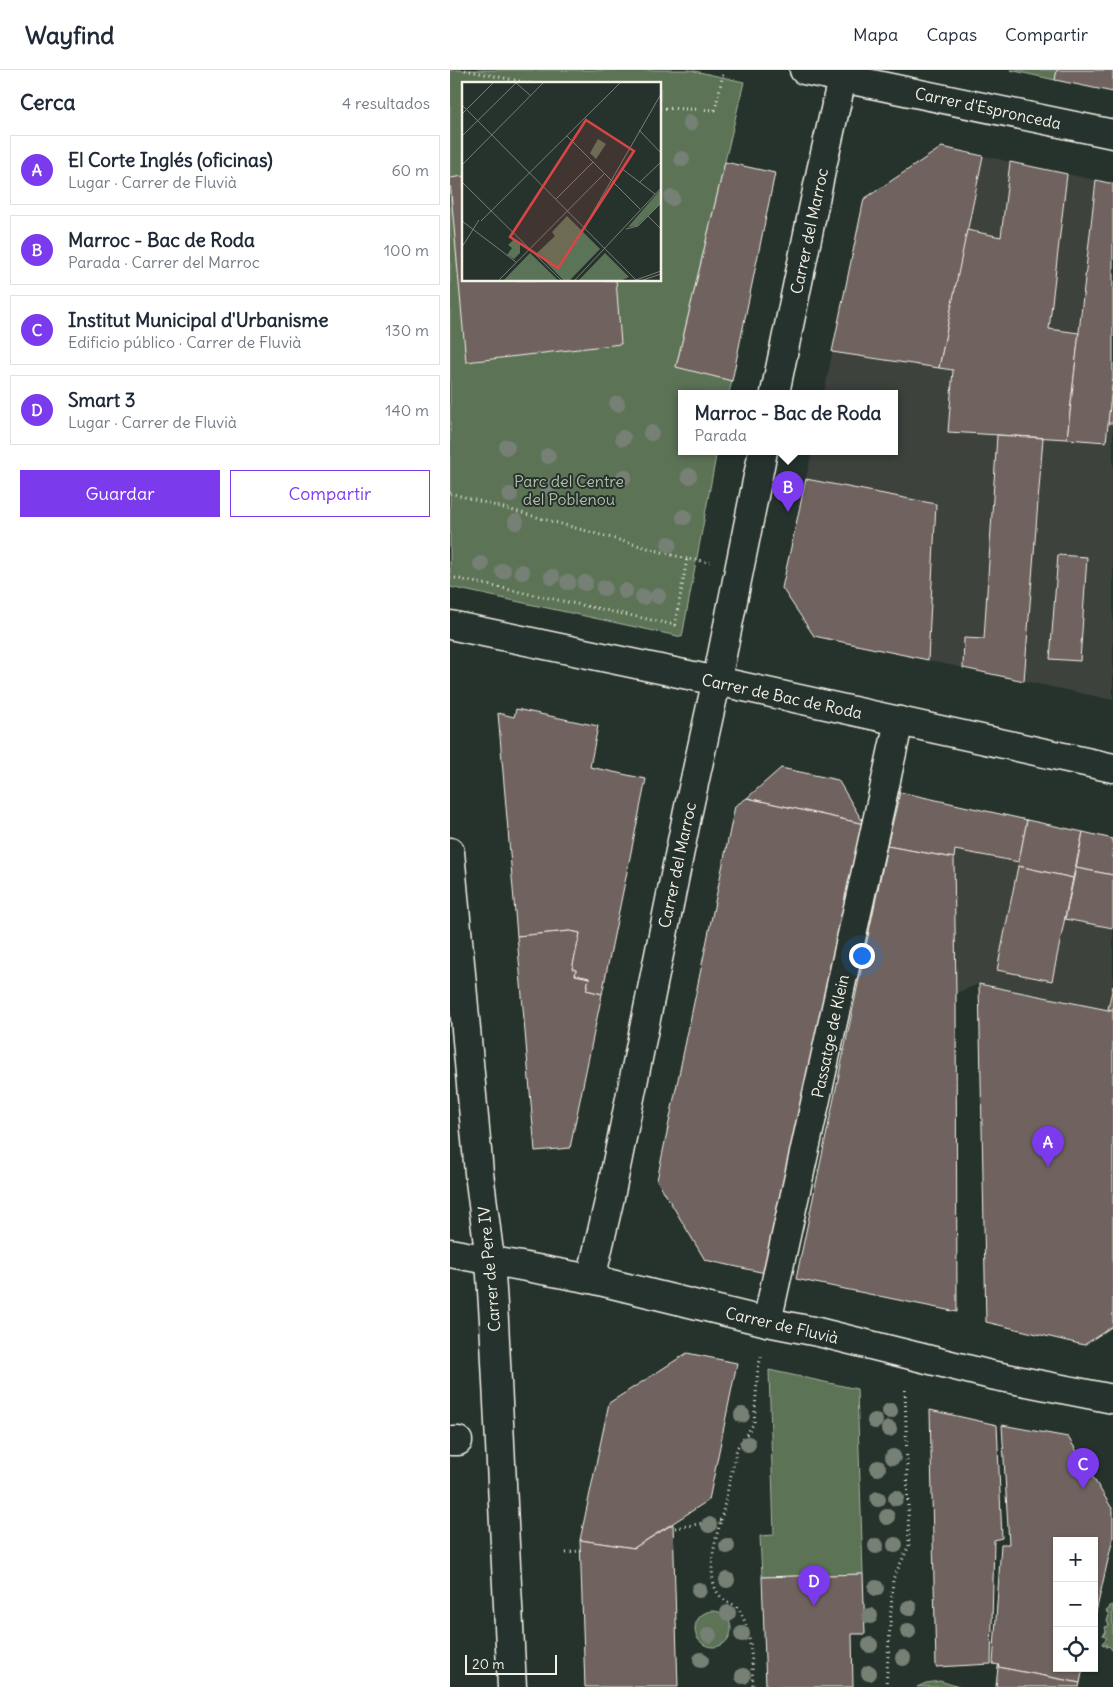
<!DOCTYPE html>
<html lang="es">
<head>
<meta charset="utf-8">
<style>
	:root { --surface:#fff; --page:#f2f2f3; --text:#1f2937; --muted:#747a83; --line:#e0e1e3; --accent:#7c3aed }
	body { margin:0; font-family:Delius,sans-serif; background:var(--page); color:var(--text) }
	.controls { position:absolute; right:15px; bottom:15px; display:grid; overflow:hidden; border-radius:0px; box-shadow:0 1px 4px #0004 }
	.controls button { width:45px; height:45px; display:grid; place-items:center; padding:0; border:0; border-bottom:1px solid var(--line); background:var(--surface); color:var(--text); font:25px sans-serif }
	.scale { position:absolute; left:15px; bottom:12px; width:92px; box-sizing:border-box; padding-left:5px; border:2px solid #f4f1e8; border-top:0; font-size:14px; line-height:18px; white-space:nowrap; color:#f4f1e8; -webkit-text-stroke:4px #26332d; paint-order:stroke }
	.you { position:absolute; left:411px; top:885px; width:18px; height:18px; margin:-12px; border:4px solid #fff; border-radius:50%; background:#1a73e8; box-shadow:0 0 0 8px #1a73e833 }
	.badge { display:grid; place-items:center; width:32px; height:32px; border-radius:50%; background:var(--accent); color:#fff; font-size:16px; font-weight:700 }
	.pin { position:absolute; translate:-50% -41px; filter:drop-shadow(0 1px 2px #0008) }
	.pin::after { content:''; position:absolute; top:26px; width:18px; height:15px; background:inherit; clip-path:polygon(0 0,100% 0,50% 100%) }
	.popup { position:absolute; left:228px; top:320px; width:220px; height:65px; box-sizing:border-box; display:grid; place-content:center; border-radius:0px; background:var(--surface); filter:drop-shadow(0 1px 4px #0005); font-size:16px; white-space:nowrap; color:var(--muted) }
	.popup b { font-size:19px; color:var(--text) }
	.popup::after { content:''; position:absolute; left:50%; top:100%; margin-left:-10px; border:10px solid transparent; border-top-color:var(--surface) }
	.list { margin:0; padding:0; list-style:none }
	h2 { display:flex; justify-content:space-between; align-items:center; height:65px; margin:0; padding:0 20px; font-size:21px }
	h2 small { font-size:16px; font-weight:400; color:var(--muted) }
	.list li { display:grid; grid-template-columns:32px 1fr auto; gap:15px; align-items:center; box-sizing:border-box; height:70px; margin:0 10px 10px; padding:0 10px; border:1px solid var(--line); border-radius:0px }
	.list b { display:block; font-size:19px; white-space:nowrap }
	.list p { margin:0; font-size:16px; white-space:nowrap; color:var(--muted) }
	.list em { font-size:16px; font-style:normal; color:var(--muted) }
	.actions { display:flex; gap:10px; padding:15px 20px }
	.actions a { flex:1; padding:11px 0; border:1px solid var(--accent); border-radius:0px; text-align:center; font-size:18px; color:var(--accent) }
	.actions .main { background:var(--accent); color:#fff }
	.icon { flex:none; width:28px; height:28px; fill:none; stroke:currentColor; stroke-width:2; stroke-linecap:round; stroke-linejoin:round }
	.map { position:relative; flex:none; width:663px; height:1617px; overflow:hidden }
	header { display:flex; align-items:center; gap:30px; box-sizing:border-box; height:70px; padding:0 25px; background:var(--surface); border-bottom:1px solid var(--line) }
	header strong { font-size:24px }
	nav { display:flex; gap:28px; margin-inline-start:auto; font-size:18px }
	main { display:flex }
	aside { flex:1; background:var(--surface) }
	.map>svg:first-child { display:block }
	.built { fill:#3c423c }
	.green { fill:#5b7357; stroke:#a8b2a0; fill-rule:evenodd }
	.building { fill:#70645e; stroke:#f4f1e8 }
	.lines { fill:none; stroke-linecap:round; stroke-linejoin:round }
	.street-casing { stroke:#f4f1e8; stroke-width:31 }
	.secondary-casing { stroke:#f4f1e8; stroke-width:31 }
	.path { stroke:#f4f1e8; stroke-width:3; stroke-dasharray:1 4; stroke-linecap:butt }
	.street { stroke:#26332d; stroke-width:28 }
	.secondary { stroke:#26332d; stroke-width:28 }
	.tree { fill:#768074 }
	.labels { text-anchor:middle; dominant-baseline:central; stroke-width:4; stroke-linejoin:round; paint-order:stroke }
	.street-label { font-size:16px; fill:#f4f1e8; stroke:#26332d }
	.park-label { font-size:16px; fill:#b7bfae; stroke:#26332d }
	.inset-road { fill:none; stroke:#787f78; stroke-width:1 }
	.view { fill:#da4645; fill-opacity:0.15; stroke:#da4645; stroke-width:2.5 }
	.inset-edge { fill:none; stroke:#f4f1e8; stroke-width:2.5 }
</style>
</head>
<body>
<header>
<strong>Wayfind</strong>
<nav><a>Mapa</a><a>Capas</a><a>Compartir</a></nav>
</header>
<main>
<aside>
<h2>Cerca<small>4 resultados</small></h2>
<ul class="list">
<li><span class="badge">A</span><div><b>El Corte Inglés (oficinas)</b><p>Lugar · Carrer de Fluvià</p></div><em>60 m</em></li>
<li><span class="badge">B</span><div><b>Marroc - Bac de Roda</b><p>Parada · Carrer del Marroc</p></div><em>100 m</em></li>
<li><span class="badge">C</span><div><b>Institut Municipal d'Urbanisme</b><p>Edificio público · Carrer de Fluvià</p></div><em>130 m</em></li>
<li><span class="badge">D</span><div><b>Smart 3</b><p>Lugar · Carrer de Fluvià</p></div><em>140 m</em></li>
</ul>
<div class="actions"><a class="main">Guardar</a><a>Compartir</a></div>
</aside>
<div class="map">
<svg width="663" height="1617" viewBox="0 0 663 1617">
	<rect width="100%" height="100%" fill="#26332d"/>
	<filter id="ink" filterUnits="userSpaceOnUse"><feTurbulence type="fractalNoise" baseFrequency=".02" numOctaves="2"/><feDisplacementMap in="SourceGraphic" scale="10" xChannelSelector="R" yChannelSelector="G"/><feConvolveMatrix kernelMatrix="1 2 1 2 8 2 1 2 1" color-interpolation-filters="sRGB"/></filter>
	<g filter="url(#ink)">
		<!-- built -->
		<g class="built">
			<path d="M492 77 663 114V630L364 566 332 518 362 381H444V323H374L414 129Z"/>
			<path d="M450 722 663 769V941L529 914 506 923Z"/>
		</g>
		<!-- green -->
		<g class="green">
			<path d="M0 0H240L294 12 226 296 282 311 279 323H232V381H267L232 567 0 517ZM14 14H210V210H14Z"/>
			<path d="M560 0H607L605 10Z"/>
			<path d="M319 1300 407 1319 413 1504 312 1507 310 1466 324 1465Z"/>
			<path d="M662 1535H663V1581L659 1576 656 1577V1574L653 1575 652 1573 657 1568 653 1566 656 1561 655 1557 659 1556 657 1551 659 1545 656 1541 660 1538 659 1536Z"/>
			<circle cx="263" cy="1559" r="18"/>
			<path d="M490 1611 509 1617H467L476 1613Z"/>
		</g>
		<!-- building -->
		<g class="building">
			<path d="M607 0H663V22L605 10Z"/>
			<path d="M492 77 533 86 489 298 382 282 414 129Z"/>
			<path d="M275 92 325 103 282 311 226 297Z"/>
			<path d="M560 92 617 104 599 259 629 263 617 369 498 362 503 300 489 298 517 160 551 167Z"/>
			<path d="M14 106V210H166L171 274 16 292 0 112V108Z"/>
			<path d="M646 110 663 114V310L656 372 617 369Z"/>
			<path d="M663 310V353H658Z"/>
			<path d="M547 365 593 368 574 611 513 598 514 568 534 569Z"/>
			<path d="M356 409 486 434 478 590 364 566 332 518Z"/>
			<path d="M608 485 637 487 630 591 600 589Z"/>
			<path d="M66 639 148 656 140 697 196 709 152 924 136 920 139 908 125 905 126 900 122 899 130 863 120 861 67 866 48 643 64 647Z"/>
			<path d="M331 698 388 710 414 754 297 728Z"/>
			<path d="M450 722 577 750 569 792 505 780 504 788 437 776Z"/>
			<path d="M297 728 414 754 320 1204 255 1190 207 1110 285 736Z"/>
			<path d="M577 750 633 762 623 808 568 796Z"/>
			<path d="M633 762 663 769V805L626 798Z"/>
			<path d="M437 776 504 788 506 923 507 1242 346 1209Z"/>
			<path d="M568 796 623 808 602 911 547 900Z"/>
			<path d="M626 798 663 805V858L615 849Z"/>
			<path d="M120 861 130 863 122 899 126 900 125 905 139 908 136 920 152 924 120 1078 85 1081 67 866Z"/>
			<path d="M529 914 663 941V1256L634 1275 536 1252Z"/>
			<path d="M663 916V940L658 939Z"/>
			<path d="M237 1283 287 1293 259 1430 184 1478 130 1470 159 1333Z"/>
			<path d="M480 1340 547 1355 552 1468 544 1470 541 1594 486 1597Z"/>
			<path d="M552 1355 618 1367 663 1440V1468L644 1551V1471H607V1598H633L630 1613 548 1597 549 1595 543 1594 551 1474H559Z"/>
			<path d="M223 1454 228 1617H135L130 1470 184 1478Z"/>
			<path d="M413 1504 415 1564H402L403 1617H316L312 1507Z"/>
			<path d="M548 1597 630 1613 629 1617H546Z"/>
		</g>
		<g class="lines">
			<!-- street casing -->
			<g class="street-casing">
				<g id="street">
					<path d="M354 0 663 64"/>
					<path d="M325 323 371 101 394 0"/>
					<path d="M0 782 29 1103 40 1190 44 1251 62 1617"/>
					<path d="M0 1183 141 1209 317 1252 368 1262 541 1305 663 1329"/>
					<path d="M141 1209 160 1127 238 741 270 595 313 381"/>
					<path d="M317 1252 449 651"/>
					<path d="M0 1371H8"/>
				</g>
			</g>
			<!-- secondary casing -->
			<g class="secondary-casing">
				<path id="secondary" d="M0 555 267 611 663 698"/>
			</g>
			<!-- path -->
			<g class="path">
				<path d="M15 0 83 14"/>
				<path d="M210 38 265 40 273 4"/>
				<path d="M0 423 237 489"/>
				<path d="M0 507 225 555 237 489 260 492"/>
				<path d="M271 1450 287 1378 304 1353 308 1298 312 1283"/>
				<path d="M225 1458 271 1450C265 1469 254 1512 272 1528 280 1535 286 1532 292 1545 302 1567 302 1593 303 1617"/>
				<path d="M116 1483 128 1481"/>
				<path d="M436 1617 443 1509 459 1476 455 1316"/>
			</g>
			<!-- street -->
			<use href="#street" class="street"/>
			<!-- secondary -->
			<use href="#secondary" class="secondary"/>
		</g>
		<!-- trees -->
		<g class="tree">
			<circle cx="240" cy="53" r="8"/>
			<circle cx="232" cy="89" r="8"/>
			<circle cx="222" cy="128" r="8"/>
			<circle cx="167" cy="334" r="8"/>
			<circle cx="201" cy="363" r="8"/>
			<circle cx="173" cy="368" r="8"/>
			<circle cx="57" cy="377" r="8"/>
			<circle cx="98" cy="386" r="8"/>
			<circle cx="239" cy="406" r="8"/>
			<circle cx="174" cy="407" r="8"/>
			<circle cx="98" cy="417" r="8"/>
			<circle cx="60" cy="425" r="8"/>
			<circle cx="234" cy="447" r="8"/>
			<circle cx="66" cy="452" r="8"/>
			<circle cx="219" cy="474" r="8"/>
			<circle cx="31" cy="494" r="8"/>
			<circle cx="53" cy="501" r="8"/>
			<circle cx="72" cy="502" r="8"/>
			<circle cx="102" cy="507" r="8"/>
			<circle cx="118" cy="512" r="8"/>
			<circle cx="135" cy="513" r="8"/>
			<circle cx="154" cy="518" r="8"/>
			<circle cx="175" cy="521" r="8"/>
			<circle cx="208" cy="526" r="8"/>
			<circle cx="193" cy="527" r="8"/>
			<circle cx="440" cy="1341" r="8"/>
			<circle cx="292" cy="1345" r="8"/>
			<circle cx="425" cy="1351" r="8"/>
			<circle cx="439" cy="1359" r="8"/>
			<circle cx="298" cy="1374" r="8"/>
			<circle cx="443" cy="1387" r="8"/>
			<circle cx="428" cy="1398" r="8"/>
			<circle cx="446" cy="1428" r="8"/>
			<circle cx="428" cy="1429" r="8"/>
			<circle cx="437" cy="1447" r="8"/>
			<circle cx="259" cy="1455" r="8"/>
			<circle cx="445" cy="1475" r="8"/>
			<circle cx="277" cy="1476" r="8"/>
			<circle cx="426" cy="1476" r="8"/>
			<circle cx="277" cy="1510" r="8"/>
			<circle cx="426" cy="1518" r="8"/>
			<circle cx="249" cy="1520" r="8"/>
			<circle cx="459" cy="1538" r="8"/>
			<circle cx="278" cy="1543" r="8"/>
			<circle cx="420" cy="1546" r="8"/>
			<circle cx="458" cy="1561" r="8"/>
			<circle cx="292" cy="1564" r="8"/>
			<circle cx="259" cy="1565" r="8"/>
			<circle cx="420" cy="1575" r="8"/>
			<circle cx="453" cy="1588" r="8"/>
			<circle cx="251" cy="1590" r="8"/>
			<circle cx="419" cy="1603" r="8"/>
			<circle cx="293" cy="1606" r="8"/>
		</g>
	</g>
	<g class="labels">
		<!-- street labels -->
		<g class="street-label">
			<text transform="translate(538 38) rotate(12)">Carrer d'Espronceda</text>
			<text transform="translate(359 161) rotate(-78)">Carrer del Marroc</text>
			<text transform="translate(332 626) rotate(12)">Carrer de Bac de Roda</text>
			<text transform="translate(227 795) rotate(-78)">Carrer del Marroc</text>
			<text transform="translate(380 966) rotate(-78)">Passatge de Klein</text>
			<text transform="translate(39 1199) rotate(-95)">Carrer de Pere IV</text>
			<text transform="translate(332 1255) rotate(13)">Carrer de Fluvià</text>
		</g>
		<!-- park labels -->
		<g class="park-label">
			<text x="119" y="411">Parc del Centre<tspan x="119" dy="18">del Poblenou</tspan></text>
		</g>
	</g>
	<!-- overview -->
	<g transform="translate(12 12)">
		<rect width="199" height="199" fill="#26332d"/>
		<path d="M136 57 144 62 134 77 128 71ZM199 107V121L175 144 166 145ZM105 134 138 167 107 199H102L75 171 93 154 90 150ZM52 157 58 162V171L52 177 45 173 50 166 46 163ZM68 171 97 199H41ZM143 171 167 195 158 199H116Z" fill="#5b7357"/>
		<path class="inset-road" d="M53 0 69 14M0 23 175 199M0 32 32 0M177 48 199 71M0 54 54 1M105 54 178 127M0 83 82 0M159 86 193 112M0 100 100 199M178 100 199 80M94 117 131 80M186 134 199 147M0 139 54 180M19 139 159 0M122 146 199 12M164 147 176 144 199 121M0 165 17 138M36 199 142 92M112 199 199 106M171 199 199 189M178 199 199 192"/>
		<path class="view" d="M124 38 172 69 96 186 48 155Z"/>
		<rect width="199" height="199" class="inset-edge"/>
	</g>
</svg>
<div class="controls">
<button>+</button>
<button>−</button>
<button><svg class="icon" aria-label="locate" viewBox="0 0 24 24"><circle cx="12" cy="12" r="6"/><path d="M12 2v4M12 18v4M2 12h4M18 12h4"/></svg></button>
</div>
<div class="scale">20 m</div>
<div class="you"></div>
<div class="pin badge" style="left:598px;top:1097px">A</div>
<div class="pin badge" style="left:338px;top:442px">B</div>
<div class="popup"><b>Marroc - Bac de Roda</b>Parada</div>
<div class="pin badge" style="left:633px;top:1419px">C</div>
<div class="pin badge" style="left:364px;top:1536px">D</div>
</div>
</main>
</body>
</html>
